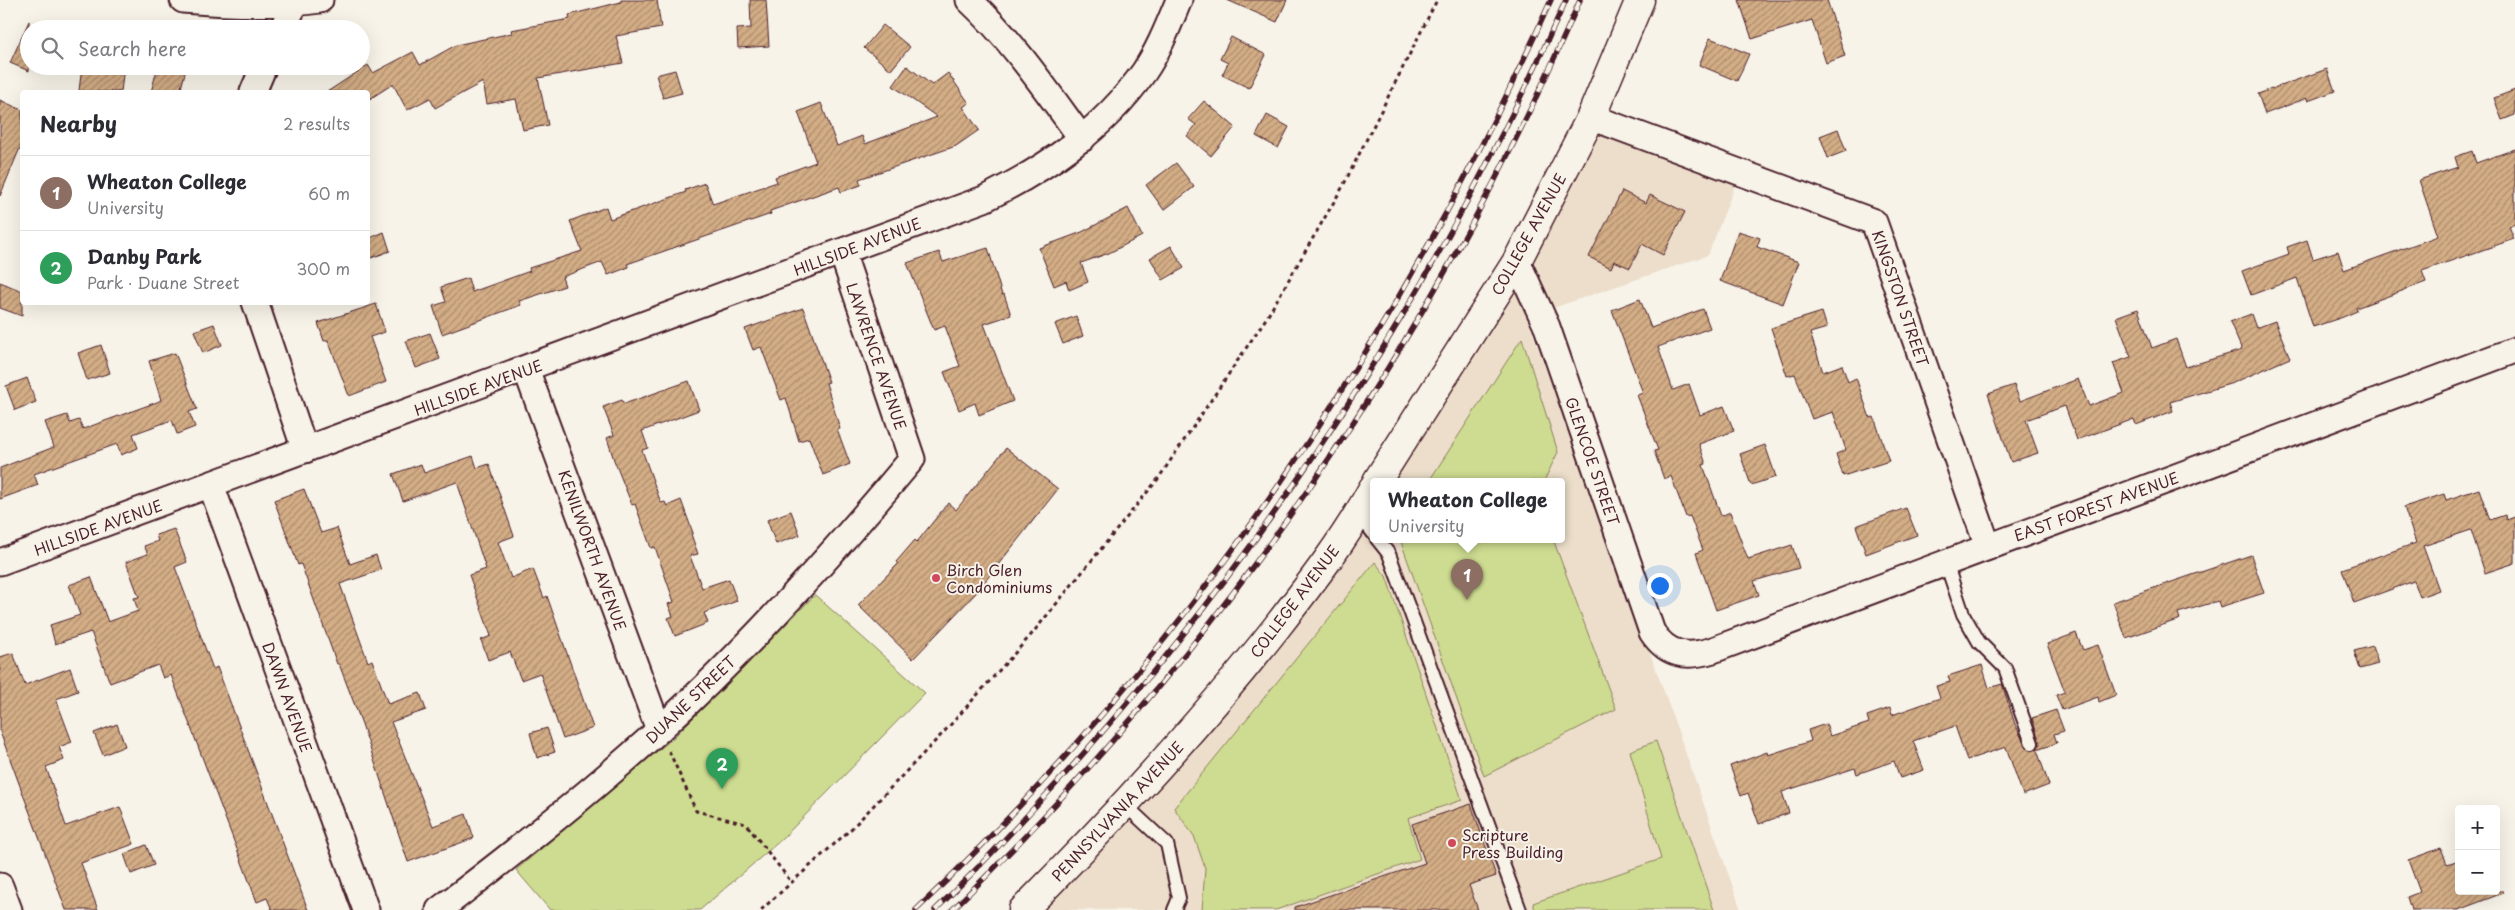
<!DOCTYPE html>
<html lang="en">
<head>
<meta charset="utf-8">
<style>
	:root { --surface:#fff; --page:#f2f2f3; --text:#2b2b33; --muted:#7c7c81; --line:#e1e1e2; --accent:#d1495b }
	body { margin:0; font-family:"Playpen Sans",sans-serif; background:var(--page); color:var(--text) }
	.controls { position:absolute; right:15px; bottom:15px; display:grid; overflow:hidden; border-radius:5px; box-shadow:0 5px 20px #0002 }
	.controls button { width:45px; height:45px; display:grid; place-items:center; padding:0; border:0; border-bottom:1px solid var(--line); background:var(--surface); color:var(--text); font:25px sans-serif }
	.you { position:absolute; left:1659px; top:585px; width:18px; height:18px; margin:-12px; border:4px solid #fff; border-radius:50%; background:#1a73e8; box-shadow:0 0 0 8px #1a73e833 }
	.badge { display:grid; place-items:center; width:32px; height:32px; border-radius:50%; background:var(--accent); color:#fff; font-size:16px; font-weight:700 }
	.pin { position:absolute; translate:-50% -41px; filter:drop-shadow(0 1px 2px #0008) }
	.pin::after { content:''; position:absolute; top:26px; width:18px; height:15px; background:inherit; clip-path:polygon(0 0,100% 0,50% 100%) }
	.popup { position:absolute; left:1370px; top:478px; width:195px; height:65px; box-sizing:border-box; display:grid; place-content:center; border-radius:5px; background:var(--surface); filter:drop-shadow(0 1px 4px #0005); font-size:16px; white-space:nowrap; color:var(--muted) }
	.popup b { font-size:19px; color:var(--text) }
	.popup::after { content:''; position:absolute; left:50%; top:100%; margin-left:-10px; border:10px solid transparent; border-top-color:var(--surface) }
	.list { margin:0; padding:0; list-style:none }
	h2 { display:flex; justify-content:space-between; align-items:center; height:65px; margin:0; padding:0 20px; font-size:21px }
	h2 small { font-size:16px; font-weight:400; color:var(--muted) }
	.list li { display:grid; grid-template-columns:32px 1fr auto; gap:15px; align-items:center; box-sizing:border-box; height:75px; padding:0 20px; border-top:1px solid var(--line) }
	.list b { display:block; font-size:19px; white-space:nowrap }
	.list p { margin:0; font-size:16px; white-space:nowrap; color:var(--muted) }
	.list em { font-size:16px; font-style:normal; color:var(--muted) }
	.icon { flex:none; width:28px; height:28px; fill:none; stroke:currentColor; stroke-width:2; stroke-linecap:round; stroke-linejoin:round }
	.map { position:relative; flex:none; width:2515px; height:910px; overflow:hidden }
	.search { position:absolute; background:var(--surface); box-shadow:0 5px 20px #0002; left:20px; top:20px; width:350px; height:55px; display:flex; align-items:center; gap:12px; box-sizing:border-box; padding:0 18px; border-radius:28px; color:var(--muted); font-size:19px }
	.panel { position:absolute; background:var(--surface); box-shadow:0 5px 20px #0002; left:20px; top:90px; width:350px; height:215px; border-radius:5px }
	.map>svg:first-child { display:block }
	.built { fill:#ecdeca }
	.green { fill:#cddc90; stroke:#8c7e5e }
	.building { fill:url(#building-hatch); stroke:#4a1f2b }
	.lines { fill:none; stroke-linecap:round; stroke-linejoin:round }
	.lane-casing { stroke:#4a1f2b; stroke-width:16 }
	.street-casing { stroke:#4a1f2b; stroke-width:29 }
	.secondary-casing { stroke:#4a1f2b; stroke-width:31 }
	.path { stroke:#4a1f2b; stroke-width:3; stroke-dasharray:4 4; stroke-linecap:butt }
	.lane { stroke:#f7f3e8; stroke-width:12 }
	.street { stroke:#f7f3e8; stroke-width:25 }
	.secondary { stroke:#f7f3e8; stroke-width:28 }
	.rail-casing { stroke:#4a1f2b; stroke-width:5.5 }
	.rail { stroke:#f7f3e8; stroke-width:4; stroke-dasharray:11; stroke-linecap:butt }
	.poi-dot { fill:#d1495b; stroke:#f7f3e8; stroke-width:2 }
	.labels { text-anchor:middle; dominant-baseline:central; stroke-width:4; stroke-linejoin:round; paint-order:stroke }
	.street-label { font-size:15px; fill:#4a1f2b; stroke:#f7f3e8 }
	.poi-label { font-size:15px; fill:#4a1f2b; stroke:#f7f3e8; text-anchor:start }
</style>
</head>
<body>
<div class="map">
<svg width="2515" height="910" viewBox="0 0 2515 910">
	<defs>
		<pattern id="building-hatch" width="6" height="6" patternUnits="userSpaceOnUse" patternTransform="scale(1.25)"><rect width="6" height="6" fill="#d3ad85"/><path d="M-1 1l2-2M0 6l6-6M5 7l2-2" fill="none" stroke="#ad8c6d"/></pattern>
	</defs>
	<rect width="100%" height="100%" fill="#f7f3e8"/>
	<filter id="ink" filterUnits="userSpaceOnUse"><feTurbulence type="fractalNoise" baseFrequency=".02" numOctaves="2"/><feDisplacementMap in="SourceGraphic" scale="10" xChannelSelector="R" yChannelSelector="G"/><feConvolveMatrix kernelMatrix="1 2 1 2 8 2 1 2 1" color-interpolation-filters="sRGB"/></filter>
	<g filter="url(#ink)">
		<!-- built -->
		<g class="built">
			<path d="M1593 121 1739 175 1708 255 1544 311 1523 260Z"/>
			<path d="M1515 285 1662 686 1741 910H1034L1373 509V539H1561V481H1391Z"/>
		</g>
		<!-- green -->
		<g class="green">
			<path d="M1522 338 1558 452 1544 481H1429Z"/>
			<path d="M1400 539H1553L1616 709 1484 776Z"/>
			<path d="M1375 562 1386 576 1462 800 1408 818 1420 859 1276 910H1202L1205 868 1194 836 1174 808Z"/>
			<path d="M815 595 925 693 782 839 700 910H550L516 870 673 738Z"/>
			<path d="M1656 741 1714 910H1535L1533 903 1661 859 1630 751Z"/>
		</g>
		<!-- building -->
		<g class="building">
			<path d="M621 0H657L661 28 616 36 623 63 538 78 548 125 523 130 516 99 487 104 483 82 435 108 430 98 407 110 393 84 368 100V92H327L368 65 373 73 413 52 420 65 456 45 512 33 511 30 570 19 569 15 621 2Z"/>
			<path d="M750 0H766L769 46 738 48 737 29 751 28Z"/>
			<path d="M1227 0H1287L1277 22Z"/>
			<path d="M1739 0H1827L1845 56 1826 63 1812 20 1752 39Z"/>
			<path d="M29 21V71L10 63Z"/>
			<path d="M883 25 910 47 891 70 864 48Z"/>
			<path d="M1231 37 1266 55 1249 88 1222 75 1228 63 1220 59Z"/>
			<path d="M1710 38 1749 54 1737 81 1699 65Z"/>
			<path d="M82 66H124L121 92 79 91Z"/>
			<path d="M158 66H174L186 69 180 92H151Z"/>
			<path d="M907 66 932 85 948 73 969 103 963 107 979 130 956 146 859 179 861 185 841 192 839 187 770 211 771 214 627 264 629 267 608 275 602 262 562 277 565 286 519 301 521 305 442 334 433 306 446 302 441 287 468 278 472 292 530 271 529 268 582 251 570 221 606 207 610 219 686 192 685 190 705 183 713 204 777 182 775 177 816 162 798 112 821 103 837 146 862 136 865 144 937 117 893 86Z"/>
			<path d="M2327 69 2335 91 2308 101 2307 98 2265 114 2258 94Z"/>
			<path d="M675 70 682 93 663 98 656 75Z"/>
			<path d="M2515 90V115L2502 120 2494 98Z"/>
			<path d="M0 100 22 110V143L0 196Z"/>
			<path d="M1204 101 1235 127 1211 156 1187 136 1196 125 1188 119Z"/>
			<path d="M1267 115 1289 127 1278 148 1256 136Z"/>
			<path d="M1838 129 1846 151 1828 158 1820 136Z"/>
			<path d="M2515 149V224L2509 226 2514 239 2422 271 2426 282 2356 308 2357 311 2343 317 2313 327 2297 278 2251 295 2242 271 2289 254 2287 247 2307 240 2313 259 2338 251 2344 270 2438 236 2419 180 2458 167 2455 157 2472 151 2476 163Z"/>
			<path d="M1176 163 1194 187 1164 210 1146 185Z"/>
			<path d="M1622 191 1646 203 1650 195 1685 212 1663 255 1642 244 1630 268 1614 261 1611 268 1589 257Z"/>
			<path d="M1128 208 1142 236 1109 253 1081 263 1088 282 1069 290 1066 281 1054 286 1039 248 1082 232Z"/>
			<path d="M1738 231 1760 238 1757 247 1799 262 1783 304 1720 281Z"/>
			<path d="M384 232 390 251 371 258 368 249V239Z"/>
			<path d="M1171 246 1184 268 1163 280 1150 258Z"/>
			<path d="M988 248 1002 295 1004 294 1011 315 984 324 1013 401 979 415 975 403 959 410 944 372 960 366 945 326 934 330 907 263 939 252 943 262Z"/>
			<path d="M0 282 22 291V316L0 308Z"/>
			<path d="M1640 299 1651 328 1703 309 1710 328 1658 347 1673 390 1689 384 1700 415 1724 406 1734 431 1699 444 1706 464 1703 465 1721 516 1730 512 1748 559 1792 545 1799 568 1754 581 1759 595 1716 610 1696 553 1703 550 1690 516 1686 517 1671 476 1664 479 1654 451 1658 450 1637 395 1643 393 1612 310Z"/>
			<path d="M376 304 385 332 370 337 386 382 349 396 328 340 324 341 318 323Z"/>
			<path d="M803 308 829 382 826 383 840 429H837L850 464 823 475 809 438 799 441 786 398 781 400 761 347 753 350 745 329Z"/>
			<path d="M2138 309 2152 348 2176 339 2186 367 2242 350 2230 322 2251 314 2256 328 2275 321 2290 358 2233 383 2170 402 2173 411 2136 425 2134 419 2077 440 2065 406 2026 420 2038 453 2011 462 1988 394 2014 385 2020 401 2078 379 2089 406 2124 393 2113 363 2131 357 2116 317Z"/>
			<path d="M1822 312 1827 328 1810 333 1823 372 1842 365 1848 382 1856 378 1870 418 1874 417 1889 461 1843 476 1836 454 1846 450 1833 412 1812 419 1795 374 1787 376 1771 328Z"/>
			<path d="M1076 316 1083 336 1063 344 1055 324Z"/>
			<path d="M214 324 222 345 203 353 194 331Z"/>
			<path d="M430 333 440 359 416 368 406 341Z"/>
			<path d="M101 345 110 373 87 380 78 353Z"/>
			<path d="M175 353 197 409 189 412 195 427 177 434 172 420 133 434 138 448 121 455 117 444 34 474 38 485 0 499V468L54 447 45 422 67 415 70 423 79 420 83 429 157 402 161 400 149 361Z"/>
			<path d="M27 378 36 402 15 410 6 386Z"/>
			<path d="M689 381 699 410 642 431 648 448 642 450 661 503 665 502 667 506 681 500 693 533 691 534 698 554 690 556 702 588 729 579 737 601 704 613 708 623 675 636 668 618 673 616 668 604 674 602 655 547 651 548 635 504 632 505 614 460 607 438 614 435 603 407 622 400 624 404Z"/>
			<path d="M1765 445 1776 477 1751 485 1740 454Z"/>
			<path d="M1006 448 1058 489 975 594 913 659 858 605 898 564 896 562 915 540 917 542 948 503 956 510Z"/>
			<path d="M473 456 477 468 489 464 514 536 498 542 511 578 533 569 544 598 547 596 593 728 563 739 540 673 521 680 510 652 488 660 481 640 491 636 469 575 486 569 457 482 403 501 393 474 421 464 424 473Z"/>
			<path d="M304 489 321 533 337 528 350 564 376 555 381 570 340 584 368 662 372 660 388 704 420 693 426 710 391 722 433 826 466 814 474 838 408 862 362 724 339 664H337L301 564 298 565 274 500Z"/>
			<path d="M2479 489 2490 520 2505 515 2506 520 2515 517V563L2485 573 2471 530 2423 546 2439 590 2420 597 2414 581 2354 603 2342 569 2416 543 2404 507 2444 494 2446 500Z"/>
			<path d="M1906 508 1917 535 1866 554 1856 526Z"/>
			<path d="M791 511 800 535 776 544 767 520Z"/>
			<path d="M174 529 187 562 175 567 213 669 217 667 308 910H272L267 898 257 902 171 675 163 678 158 665 110 683 91 632 55 644 50 625 80 615 69 585 91 577 108 622 138 611 134 598 139 597 126 562 148 554 144 546 158 541 156 535Z"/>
			<path d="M2251 555 2264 593 2220 607 2218 601 2178 613 2180 619 2126 638 2113 602Z"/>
			<path d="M2076 633 2083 650 2098 645 2116 695 2099 702 2098 697 2062 710 2056 695 2065 692 2047 644Z"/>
			<path d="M2373 646 2378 664 2360 669 2354 651Z"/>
			<path d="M13 653 25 685 70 668 78 691 56 699 72 742 59 747 64 760 46 767 66 826 120 807 134 844 81 863 98 910H66L0 732V657Z"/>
			<path d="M1982 665 1989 688 2002 684 2015 724 2027 749 2035 750 2040 744 2032 718 2056 710 2064 731 2054 734 2057 743 2037 750 2049 785 2023 795 2006 747 1967 760 1955 726 1913 741 1924 770 1900 778 1894 761 1857 774 1855 768 1782 792 1789 813 1759 824 1748 793 1741 796 1730 766 1767 752 1768 755 1811 741 1808 730 1826 724 1830 736 1869 723 1867 716 1890 708 1892 715 1940 698 1936 686 1950 682 1948 676Z"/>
			<path d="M117 724 125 746 103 755 94 733Z"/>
			<path d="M547 728 555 752 537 758 530 733Z"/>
			<path d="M1471 804 1496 876 1469 885 1478 910H1295V907L1425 863 1412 824Z"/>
			<path d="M146 845 154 865 131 874 124 854Z"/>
			<path d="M2441 848 2447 864 2459 860V891H2503V893L2458 910H2411L2407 897 2420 892 2408 860Z"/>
		</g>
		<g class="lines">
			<!-- lane casing -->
			<g class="lane-casing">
				<g id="lane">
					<path d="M1359 514 1373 533"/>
					<path d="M1377 539 1389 554 1520 910"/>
					<path d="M1946 563 1963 614 1979 642 2005 668 2032 743"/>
					<path d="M1124 804 1167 844 1179 898 1174 910"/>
				</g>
			</g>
			<!-- street casing -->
			<g class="street-casing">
				<g id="street">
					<path d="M183 0C229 4 275 6 320 0"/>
					<path d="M969 0C1013 41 1046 90 1082 139"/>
					<path d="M282 29 297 0"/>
					<path d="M253 92 264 66"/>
					<path d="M1591 117 1874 222 1988 547"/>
					<path d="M1517 261 1547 327 1652 632C1668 656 1687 658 1713 650L2515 350"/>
					<path d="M255 302 305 450"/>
					<path d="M526 369 659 730"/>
					<path d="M211 485 366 910"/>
					<path d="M0 562 984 199C1047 168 1103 130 1144 72 1159 50 1169 24 1179 0"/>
					<path d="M0 886 9 910"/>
					<path d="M439 910C514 853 589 794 659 730 750 647 833 554 912 459L842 252"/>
				</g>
			</g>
			<!-- secondary casing -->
			<g class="secondary-casing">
				<g id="secondary">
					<path d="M1377 481 1517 261 1591 117 1640 0"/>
					<path d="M1023 910C1112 820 1198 727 1276 628 1311 583 1346 538 1373 488"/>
				</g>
			</g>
			<!-- path -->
			<g class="path">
				<path d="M669 751 696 811 746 824 792 883"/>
				<path d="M761 910 851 829 944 732 1031 635 1158 479 1267 317 1342 188 1437 0"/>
			</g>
			<!-- lane -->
			<use href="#lane" class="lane"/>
			<!-- street -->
			<use href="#street" class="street"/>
			<!-- secondary -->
			<use href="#secondary" class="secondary"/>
			<!-- rail casing -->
			<g class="rail-casing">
				<g id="rail">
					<path d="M916 910C1187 653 1399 340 1551 0"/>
					<path d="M935 910C981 866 1024 819 1067 772 1273 543 1440 281 1566 0"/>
					<path d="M952 910C1215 655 1436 337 1580 0"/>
				</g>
			</g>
			<!-- rail -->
			<use href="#rail" class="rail"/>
		</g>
	</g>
	<!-- markers -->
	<g class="poi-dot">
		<circle cx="936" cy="578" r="5"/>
		<circle cx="1452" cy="843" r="5"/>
	</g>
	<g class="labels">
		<!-- street labels -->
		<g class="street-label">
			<text transform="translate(1528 234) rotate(-61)">COLLEGE AVENUE</text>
			<text transform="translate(857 246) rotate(-21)">HILLSIDE AVENUE</text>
			<text transform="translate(1901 298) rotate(71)">KINGSTON STREET</text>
			<text transform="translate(877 356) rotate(71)">LAWRENCE AVENUE</text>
			<text transform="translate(478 387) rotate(-20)">HILLSIDE AVENUE</text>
			<text transform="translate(1593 461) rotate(71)">GLENCOE STREET</text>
			<text transform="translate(2096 506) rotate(-20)">EAST FOREST AVENUE</text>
			<text transform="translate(98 527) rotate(-20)">HILLSIDE AVENUE</text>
			<text transform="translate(593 550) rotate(70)">KENILWORTH AVENUE</text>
			<text transform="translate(1294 601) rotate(-53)">COLLEGE AVENUE</text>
			<text transform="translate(288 697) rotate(70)">DAWN AVENUE</text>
			<text transform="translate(690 699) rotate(-44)">DUANE STREET</text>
			<text transform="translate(1117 811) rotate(-47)">PENNSYLVANIA AVENUE</text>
		</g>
		<!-- poi labels -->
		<g class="poi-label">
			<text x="946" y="569">Birch Glen<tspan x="946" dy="17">Condominiums</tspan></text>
			<text x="1462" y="834">Scripture<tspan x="1462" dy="17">Press Building</tspan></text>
		</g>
	</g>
</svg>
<div class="controls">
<button>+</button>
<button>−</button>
</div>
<div class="you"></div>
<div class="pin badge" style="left:1467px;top:600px;background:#8d6e63">1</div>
<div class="popup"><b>Wheaton College</b>University</div>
<div class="pin badge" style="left:722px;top:789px;background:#2e9e5b">2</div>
<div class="search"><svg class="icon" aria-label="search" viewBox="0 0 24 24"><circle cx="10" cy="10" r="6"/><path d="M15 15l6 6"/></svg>Search here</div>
<section class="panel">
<h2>Nearby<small>2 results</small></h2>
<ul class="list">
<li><span class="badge" style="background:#8d6e63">1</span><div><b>Wheaton College</b><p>University</p></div><em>60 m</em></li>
<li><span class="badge" style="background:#2e9e5b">2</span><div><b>Danby Park</b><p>Park · Duane Street</p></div><em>300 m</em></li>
</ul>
</section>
</div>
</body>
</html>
